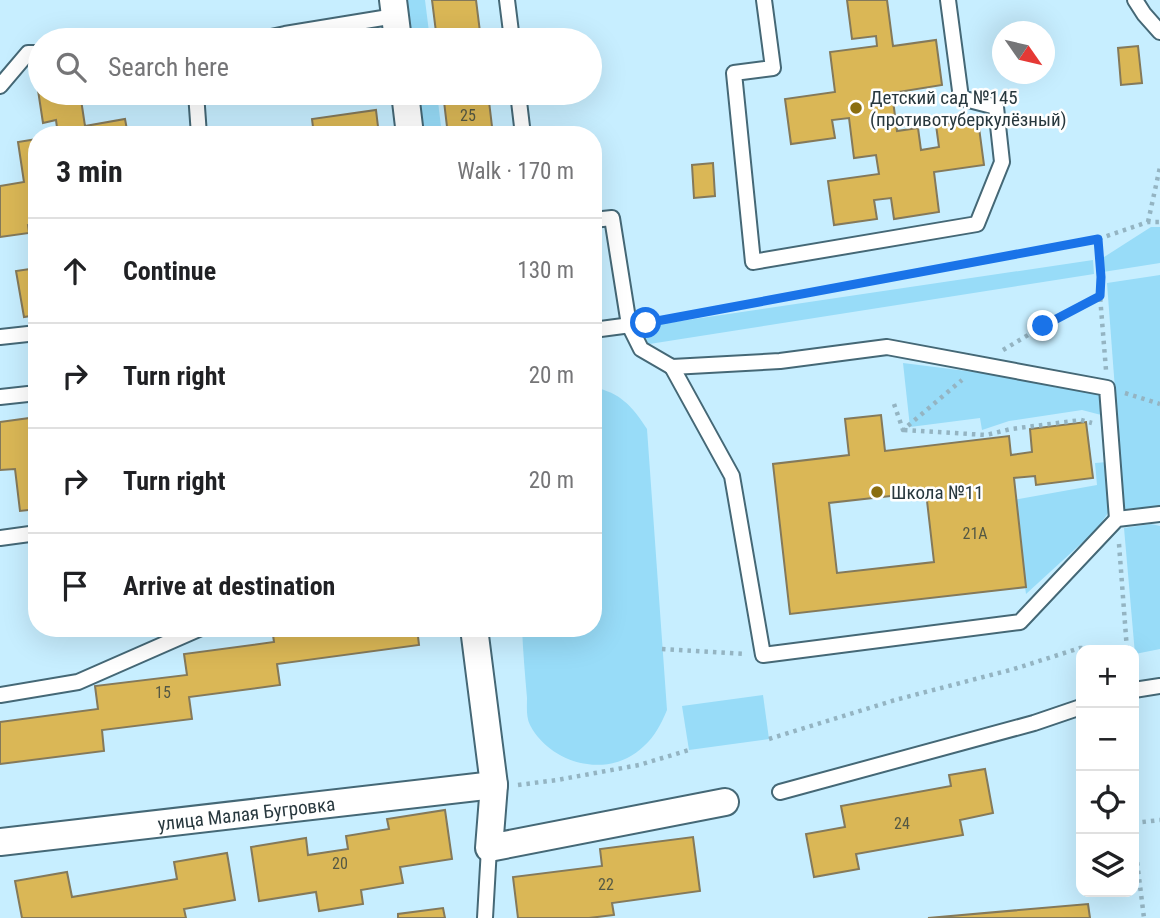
<!DOCTYPE html>
<html lang="en">
<head>
<meta charset="utf-8">
<style>
	:root { --surface:#fff; --page:#f6f6f6; --text:#202124; --muted:#757577; --line:#e0e0e0 }
	body { margin:0; font-family:"Roboto Condensed",sans-serif; background:var(--page); color:var(--text) }
	.controls { position:absolute; right:21px; bottom:21px; display:grid; overflow:hidden; border-radius:14px; box-shadow:0 7px 28px #0002 }
	.controls button { width:63px; height:63px; display:grid; place-items:center; padding:0; border:0; border-bottom:2px solid var(--line); background:var(--surface); color:var(--text); font:35px sans-serif }
	.compass { position:absolute; left:992px; top:21px; width:63px; height:63px; border-radius:50%; background:var(--surface); box-shadow:0 7px 28px #0002; rotate:124deg }
	.stop { position:absolute; width:21px; height:21px; margin:-16px; border:5px solid #1a73e8; border-radius:50%; background:#fff }
	.stop.end { background:#1a73e8; border-color:#fff; box-shadow:0 2px 7px #0008 }
	.list { margin:0; padding:0; list-style:none }
	h2 { display:flex; justify-content:space-between; align-items:center; height:91px; margin:0; padding:0 28px; font-size:30px }
	h2 small { font-size:23px; font-weight:400; color:var(--muted) }
	.list li { display:grid; grid-template-columns:46px 1fr auto; gap:21px; align-items:center; box-sizing:border-box; height:105px; padding:0 28px; border-top:2px solid var(--line) }
	.list b { display:block; font-size:26px; white-space:nowrap }
	.list em { font-size:23px; font-style:normal; color:var(--muted) }
	.icon { flex:none; width:38px; height:38px; fill:none; stroke:currentColor; stroke-width:2; stroke-linecap:round; stroke-linejoin:round }
	.map { position:relative; flex:none; width:1160px; height:918px; overflow:hidden }
	.search { position:absolute; background:var(--surface); box-shadow:0 7px 28px #0002; left:28px; top:28px; width:574px; height:77px; display:flex; align-items:center; gap:18px; box-sizing:border-box; padding:0 24px; border-radius:38px; color:var(--muted); font-size:26px }
	.panel { position:absolute; background:var(--surface); box-shadow:0 7px 28px #0002; left:28px; top:126px; width:574px; height:511px; border-radius:28px }
	.map>svg:first-child { display:block }
	.green { fill:#98dcf8 }
	.building { fill:#dab756; stroke:#84795a; stroke-width:2; fill-rule:evenodd }
	.lines { fill:none; stroke-linecap:round; stroke-linejoin:round }
	.service-casing { stroke:#456876; stroke-width:18 }
	.minor-casing { stroke:#456876; stroke-width:30 }
	.path { stroke:#94b4c2; stroke-width:4.5; stroke-dasharray:3.5 5; stroke-linecap:butt }
	.service { stroke:#fff; stroke-width:14 }
	.minor { stroke:#fff; stroke-width:26 }
	.route { stroke:#1a73e8; stroke-width:9 }
	.poi-dot { fill:#8b6e10; stroke:#fff; stroke-width:2.5 }
	.labels { text-anchor:middle; dominant-baseline:central; stroke-width:5; stroke-linejoin:round; paint-order:stroke }
	.number-label { font-size:16px; fill:#545844 }
	.poi-label { font-size:19px; fill:#28383e; stroke:#fff; text-anchor:start }
	.street-label { font-size:19px; fill:#28383e; stroke:#fff }
</style>
</head>
<body>
<div class="map">
<svg width="1160" height="918" viewBox="0 0 1160 918">
	<rect width="100%" height="100%" fill="#c7eeff"/>
	<!-- green -->
	<g class="green">
		<path d="M403 0H425L430 40H408Z"/>
		<path d="M415 93H437L442 135H421Z"/>
		<path d="M1151 227H1160V263L1103 272 1101 259Z"/>
		<path d="M1093 260 1094 274 643 345 633 328Z"/>
		<path d="M1160 275V506L1124 509 1107 283Z"/>
		<path d="M903 363 1022 378 1102 392 1105 416 1082 410 1009 421 982 430 980 418 910 427Z"/>
		<path d="M593 387C621 393 632 406 647 429L667 710C661 724 655 736 644 746 610 780 551 765 530 725 526 717 527 707 527 698 525 675 523 652 522 628H593Z"/>
		<path d="M1108 462 1112 507 1097 529 1026 594 1013 500 1097 485 1095 463Z"/>
		<path d="M1151 524 1160 526V649L1135 654 1124 528Z"/>
		<path d="M763 695 769 739 689 750 682 706Z"/>
	</g>
	<!-- building -->
	<g class="building">
		<path d="M432 0H476L481 40H437Z"/>
		<path d="M847 0H887L893 46 936 40 942 85 892 93 897 131 918 128 921 150 939 147 936 125 978 120 984 165 934 172 939 212 894 219 891 198 874 200 877 219 834 225 828 181 879 174 876 155 854 158 849 118 832 120 835 138 791 144 785 99 835 92 830 52 877 46 876 36 852 39Z"/>
		<path d="M1138 46 1142 83 1121 85 1118 48Z"/>
		<path d="M40 62V93H80L85 126 125 119 128 135H58L56 120 43 123 34 64Z"/>
		<path d="M443 93H488L493 135H448Z"/>
		<path d="M376 110 379 135H314L312 119Z"/>
		<path d="M37 139V223L28 225 29 233 0 237V186L24 182 18 142Z"/>
		<path d="M713 163 715 196 694 198 692 165Z"/>
		<path d="M593 241 599 285H593Z"/>
		<path d="M37 268V315L24 317 16 271Z"/>
		<path d="M881 415 885 451 1009 436 1011 455 1032 452 1030 429 1086 422 1093 478 1036 485 1035 476 1014 478 1026 587 790 614 773 464 849 455 845 419ZM926 492 934 562 837 573 829 503Z"/>
		<path d="M37 417V509L20 511 15 469 0 470V422Z"/>
		<path d="M272 628H417L419 645 277 664 280 685 189 697 192 719 102 730 104 751 0 764V722L98 709 95 686 187 675 184 654 274 642Z"/>
		<path d="M985 769 993 813 960 820 963 835 856 854 859 869 814 877 806 834 845 827 841 806 951 786 949 775Z"/>
		<path d="M445 810 452 859 400 867 403 883 361 890 363 904 319 911 316 892 259 901 251 847 306 838 308 855 348 849 346 836 389 829 387 819Z"/>
		<path d="M693 837 700 891 612 903 614 915 589 918H518L513 877 602 866 600 849Z"/>
		<path d="M227 853 235 900 184 909 186 918H22L15 881 67 872 72 897 177 879 174 862Z"/>
		<path d="M1088 904 1090 918H928Z"/>
		<path d="M443 908 445 918H398V914Z"/>
	</g>
	<g class="lines">
		<!-- service casing -->
		<g class="service-casing">
			<g id="service">
				<path d="M507 0 512 40"/>
				<path d="M764 0 773 68 734 73 753 262 977 224 1002 162 996 107 961 98 948 0"/>
				<path d="M1135 0 1144 14 1160 32"/>
				<path d="M257 40 285 34 395 16"/>
				<path d="M0 86 28 53H40"/>
				<path d="M196 93 199 135"/>
				<path d="M518 93 523 135"/>
				<path d="M593 220 612 218 629 325 641 349 672 367 780 361 887 347 1107 388 1117 519"/>
				<path d="M593 330 646 323"/>
				<path d="M0 337 37 333"/>
				<path d="M672 367 732 476 763 655 1020 622 1117 519 1160 514"/>
				<path d="M0 397 37 393"/>
				<path d="M0 538 37 533"/>
				<path d="M1134 690 1160 686"/>
				<path d="M0 695 78 682 201 628"/>
				<path d="M780 792 1034 723 1081 707"/>
				<path d="M485 918 489 848"/>
			</g>
		</g>
		<!-- minor casing -->
		<g class="minor-casing">
			<g id="minor">
				<path d="M393 0 398 40"/>
				<path d="M405 93 410 135"/>
				<path d="M474 628 494 785 489 848 725 802"/>
				<path id="s1" d="M0 842 494 785"/>
			</g>
		</g>
		<!-- path -->
		<g class="path">
			<path d="M1148 222 1160 167"/>
			<path d="M1098 239 1101 277 1100 296 1106 370"/>
			<path d="M664 319 1098 239 1148 222H1160"/>
			<path d="M1003 350 1043 326 1100 296"/>
			<path d="M1125 393 1160 404"/>
			<path d="M894 404 903 430 962 380"/>
			<path d="M904 430 986 435 1011 429 1081 420 1092 423"/>
			<path d="M1119 544 1127 650"/>
			<path d="M662 649 745 654"/>
			<path d="M769 739 895 700 1014 669 1080 648H1127"/>
			<path d="M518 785 557 780 639 765 689 750"/>
			<path d="M1134 823 1160 820"/>
			<path d="M1134 837 1144 918"/>
		</g>
		<!-- service -->
		<use href="#service" class="service"/>
		<!-- minor -->
		<use href="#minor" class="minor"/>
	</g>
	<g class="lines">
		<!-- route -->
		<path class="route" d="M646 323 1098 239 1101 277 1100 296 1043 326"/>
	</g>
	<!-- markers -->
	<g class="poi-dot">
		<circle cx="856" cy="108" r="7"/>
		<circle cx="877" cy="492" r="7"/>
	</g>
	<g class="labels">
		<!-- number labels -->
		<g class="number-label">
			<text x="468" y="115">25</text>
			<text x="975" y="533">21А</text>
			<text x="163" y="692">15</text>
			<text x="902" y="823">24</text>
			<text x="340" y="863">20</text>
			<text x="606" y="884">22</text>
		</g>
		<!-- poi labels -->
		<g class="poi-label">
			<text x="870" y="97">Детский сад №145<tspan x="870" dy="22">(противотуберкулёзный)</tspan></text>
			<text x="891" y="492">Школа №11</text>
		</g>
		<!-- street labels -->
		<g class="street-label">
			<text stroke="none"><textPath href="#s1" startOffset="248">улица Малая Бугровка</textPath></text>
		</g>
	</g>
</svg>
<div class="controls">
<button>+</button>
<button>−</button>
<button><svg class="icon" aria-label="locate" viewBox="0 0 24 24"><circle cx="12" cy="12" r="6"/><path d="M12 2v4M12 18v4M2 12h4M18 12h4"/></svg></button>
<button><svg class="icon" aria-label="layers" viewBox="0 0 24 24"><path d="M12 4l9 5-9 5-9-5zM3 14l9 5 9-5"/></svg></button>
</div>
<svg class="compass" viewBox="-18 -18 36 36"><path d="M0-13l5 13h-10z" fill="#e53935"/><path d="M0 13l5-13h-10z" fill="#757577"/></svg>
<div class="stop" style="left:646px;top:323px"></div>
<div class="stop end" style="left:1043px;top:326px"></div>
<div class="search"><svg class="icon" aria-label="search" viewBox="0 0 24 24"><circle cx="10" cy="10" r="6"/><path d="M15 15l6 6"/></svg>Search here</div>
<section class="panel">
<h2>3 min<small>Walk · 170 m</small></h2>
<ul class="list">
<li><svg class="icon" aria-label="ahead" viewBox="0 0 24 24"><path d="M12 20V5M6 11l6-6 6 6"/></svg><div><b>Continue</b></div><em>130 m</em></li>
<li><svg class="icon" aria-label="right" viewBox="0 0 24 24"><path d="M7 20v-9h11M14 6l5 5-5 5"/></svg><div><b>Turn right</b></div><em>20 m</em></li>
<li><svg class="icon" aria-label="right" viewBox="0 0 24 24"><path d="M7 20v-9h11M14 6l5 5-5 5"/></svg><div><b>Turn right</b></div><em>20 m</em></li>
<li><svg class="icon" aria-label="arrive" viewBox="0 0 24 24"><path d="M6 21V4h12l-3 4 3 4H6"/></svg><div><b>Arrive at destination</b></div></li>
</ul>
</section>
</div>
</body>
</html>
